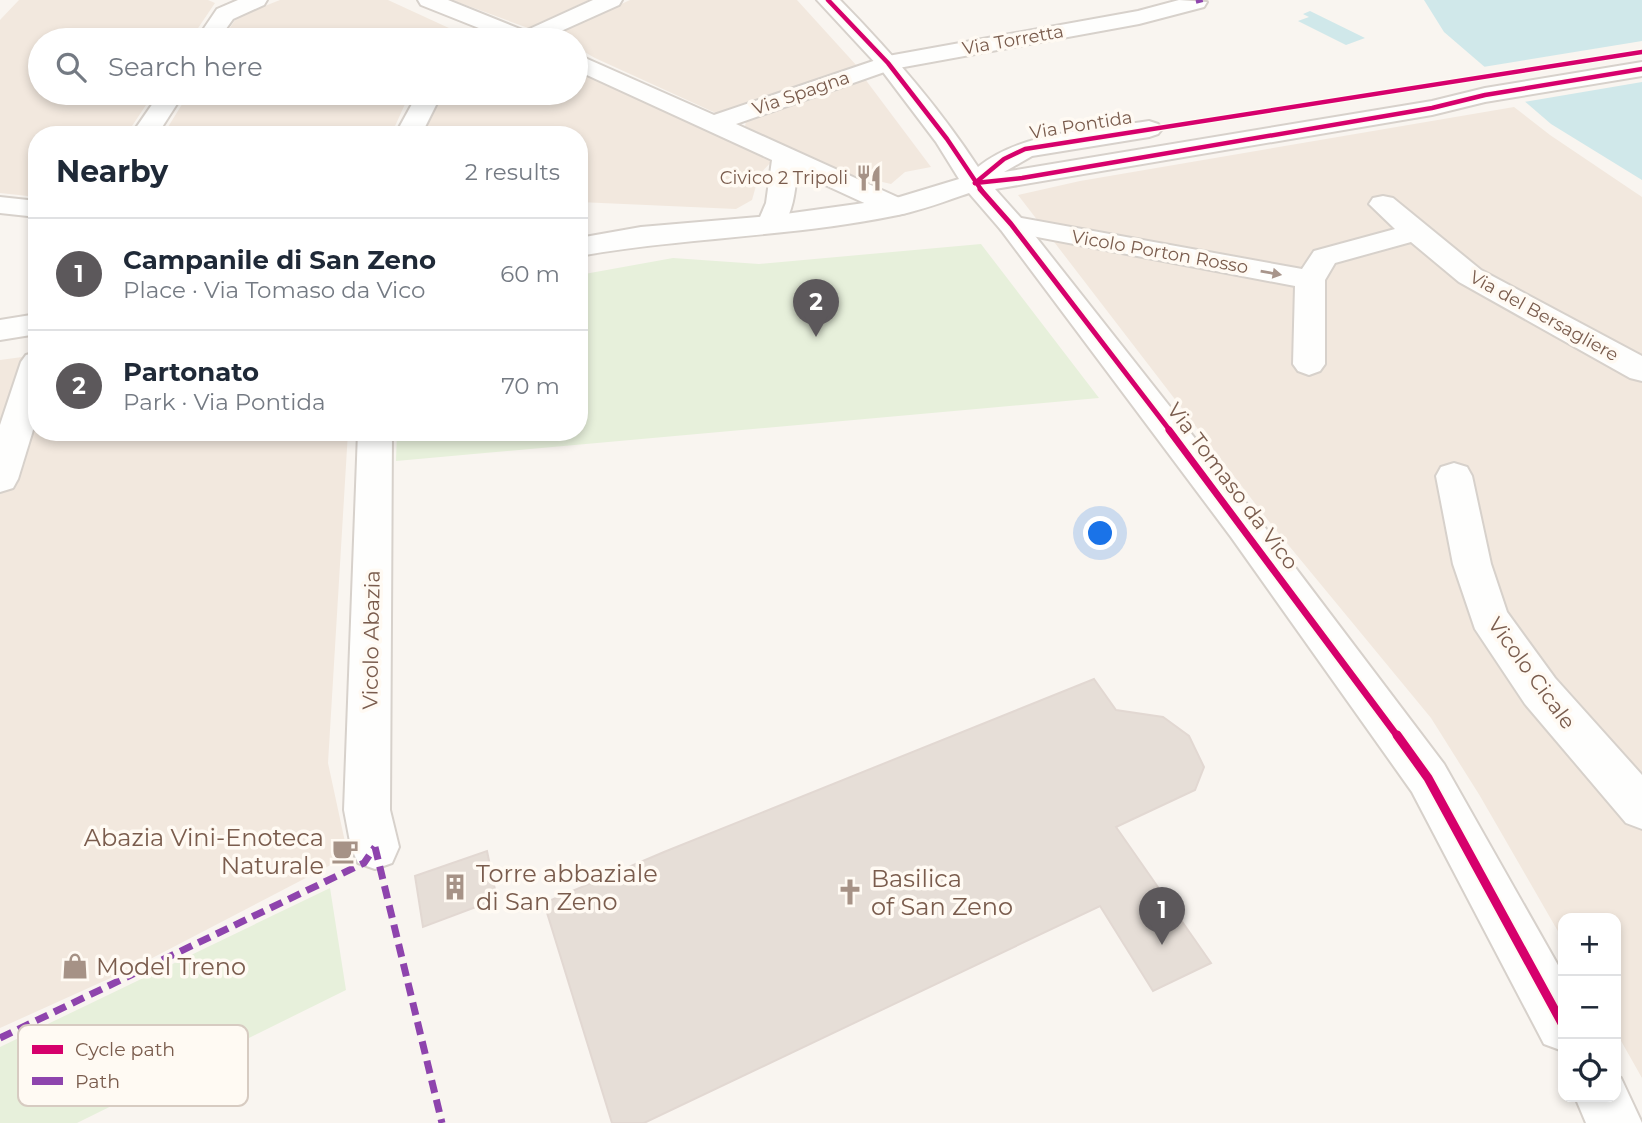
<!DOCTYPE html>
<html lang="en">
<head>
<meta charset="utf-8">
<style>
	:root { --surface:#fff; --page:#f2f2f3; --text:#1f2937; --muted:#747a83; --line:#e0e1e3; --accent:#5c585b }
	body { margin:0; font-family:Montserrat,sans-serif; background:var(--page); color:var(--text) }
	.controls { position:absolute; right:21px; bottom:21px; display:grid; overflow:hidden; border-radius:14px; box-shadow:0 4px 10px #0003 }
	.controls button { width:63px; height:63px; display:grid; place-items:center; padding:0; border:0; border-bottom:2px solid var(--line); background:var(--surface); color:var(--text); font:35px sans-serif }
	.you { position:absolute; left:1101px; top:534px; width:24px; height:24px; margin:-18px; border:5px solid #fff; border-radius:50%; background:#1a73e8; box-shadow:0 0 0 10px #1a73e833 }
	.badge { display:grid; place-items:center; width:46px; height:46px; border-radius:50%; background:var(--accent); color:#fff; font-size:23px; font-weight:700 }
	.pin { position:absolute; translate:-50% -58px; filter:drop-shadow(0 2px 4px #0008) }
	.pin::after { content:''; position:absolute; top:37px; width:24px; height:21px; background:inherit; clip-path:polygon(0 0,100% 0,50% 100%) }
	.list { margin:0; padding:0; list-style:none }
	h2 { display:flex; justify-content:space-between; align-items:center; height:91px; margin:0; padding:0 28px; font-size:30px }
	h2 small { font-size:23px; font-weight:400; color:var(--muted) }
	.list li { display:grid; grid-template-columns:46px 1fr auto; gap:21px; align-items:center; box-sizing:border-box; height:112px; padding:0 28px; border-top:2px solid var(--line) }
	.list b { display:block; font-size:26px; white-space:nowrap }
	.list p { margin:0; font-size:23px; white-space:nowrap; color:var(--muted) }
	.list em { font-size:23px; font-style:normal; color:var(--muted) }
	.icon { flex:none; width:38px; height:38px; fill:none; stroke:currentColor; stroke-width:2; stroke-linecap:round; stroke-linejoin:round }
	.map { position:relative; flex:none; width:1642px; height:1123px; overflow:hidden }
	.search { position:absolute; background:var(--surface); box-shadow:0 4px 10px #0003; left:28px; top:28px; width:560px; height:77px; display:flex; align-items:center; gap:18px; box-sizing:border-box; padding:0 24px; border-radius:38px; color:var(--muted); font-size:26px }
	.panel { position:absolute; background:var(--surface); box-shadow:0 4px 10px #0003; left:28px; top:126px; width:560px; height:315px; border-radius:28px }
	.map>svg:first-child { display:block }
	.residential { fill:#f2e8de }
	.green { fill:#e7f0db }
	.water { fill:#d0e8ea }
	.pier { fill:#f9f5f0 }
	.building { fill:#e6ded7; stroke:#e2d8d2; stroke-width:2 }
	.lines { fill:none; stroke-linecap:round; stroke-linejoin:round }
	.minor-casing { stroke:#d7d1cb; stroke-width:4 }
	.tertiary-casing { stroke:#d7d1cb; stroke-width:4 }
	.minor { fill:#fefefd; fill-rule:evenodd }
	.tertiary { fill:#fefefd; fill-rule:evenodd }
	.quiet-far1 { stroke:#8e44ad; stroke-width:3.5; stroke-dasharray:7 3.5; stroke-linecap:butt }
	.quiet { stroke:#8e44ad; stroke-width:7; stroke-dasharray:13 7; stroke-linecap:butt }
	.cycleway-far3-casing { stroke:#fffaf3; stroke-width:7 }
	.cycleway-far2-casing { stroke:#fffaf3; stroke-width:9 }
	.cycleway-far1-casing { stroke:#fffaf3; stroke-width:11 }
	.cycleway-casing { stroke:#fffaf3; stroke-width:13 }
	.cycleway-far3 { stroke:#d6006c; stroke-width:4.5 }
	.cycleway-far2 { stroke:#d6006c; stroke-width:5 }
	.cycleway-far1 { stroke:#d6006c; stroke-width:7 }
	.cycleway { stroke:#d6006c; stroke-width:9 }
	.oneway { fill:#a8958b }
	.labels { text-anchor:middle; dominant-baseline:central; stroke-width:7; stroke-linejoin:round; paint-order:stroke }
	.far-street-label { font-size:18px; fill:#7a5c4d; stroke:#fffaf3 }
	.far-poi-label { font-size:18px; fill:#7a5c4d; stroke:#fffaf3; text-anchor:end }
	.street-label { font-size:21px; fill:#7a5c4d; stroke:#fffaf3 }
	.near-poi-label { font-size:24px; fill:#7a5c4d; stroke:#fffaf3; text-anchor:start }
	.key { fill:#fffaf3; stroke:#d7cbc1; stroke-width:2 }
	.key-label { font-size:19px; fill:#7a5c4d }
</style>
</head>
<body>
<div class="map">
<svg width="1642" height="1123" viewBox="0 0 1642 1123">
	<rect width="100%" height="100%" fill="#f9f5f0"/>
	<!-- residential -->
	<g class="residential">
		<path d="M19 0H208L215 3 190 40H40V93H154L126 135H37V197L0 193V20Z"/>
		<path d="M280 0H388L475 40H222L237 17Z"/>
		<path d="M452 0H589L528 28Z"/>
		<path d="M630 0H797L857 66 720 115 595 58 576 47V40H564L554 35Z"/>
		<path d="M576 67 773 160 759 175 752 200 736 209 579 202V135H419L431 107 442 93H576Z"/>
		<path d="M865 79 931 167 905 172 891 184 835 171 803 157 745 126 747 116Z"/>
		<path d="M189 93H410L391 135H163Z"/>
		<path d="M1514 107 1550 135 1642 197V1078L1616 1032V918H1563V940L1480 796 1431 718 1267 519 1018 195 1080 181Z"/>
		<path d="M37 355V432H348L328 763 348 856 135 967 0 1028V360Z"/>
	</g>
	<!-- green -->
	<g class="green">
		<path d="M981 244 1099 398 396 461 397 432H579V275L673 258 759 264Z"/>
		<path d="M330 888 346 990 77 1123H0V1047Z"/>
	</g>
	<!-- water -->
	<g class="water">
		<path d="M1424 0H1642V180L1551 124 1444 32Z"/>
		<path d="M1310 11 1365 38 1346 45 1298 21 1309 17 1303 14Z"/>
	</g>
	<!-- pier -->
	<path class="pier" d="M1642 41V82L1524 102 1483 67Z"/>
	<!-- building -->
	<g class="building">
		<path d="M1094 679 1116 710 1163 717 1189 736 1204 767 1195 790 1116 827 1211 963 1153 991 1100 906 644 1123H612L544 903 664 852Z"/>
		<path d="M487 851 497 899 423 927 415 876Z"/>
	</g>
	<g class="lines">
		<!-- minor casing -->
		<g class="minor-casing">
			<g id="minor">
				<path d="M238 0H267L264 5 233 19 218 40H196L217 9Z"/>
				<path d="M418 0H448L525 31 593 0H622L619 5 541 40H509L421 5Z"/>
				<path d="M1179 0 1207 2 1204 7 1139 24 893 69 736 124 906 201 910 207 906 213 896 215 886 213 797 172C795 193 793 212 781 230L771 232 761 230 757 224 766 203 772 160 576 70V54L714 115 888 56 1138 11Z"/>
				<path d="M160 93H184L157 135H131Z"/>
				<path d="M418 93H442L421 135H395Z"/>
				<path d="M1383 196 1393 198 1481 270 1642 356V381L1630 378 1459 282 1411 242 1335 263 1325 280V364L1320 371 1309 375 1298 371 1293 364 1295 286 1011 232 1001 230 997 224 1001 218 1011 216 1302 269 1314 251 1395 229 1369 204 1373 198Z"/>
				<path d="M0 197 37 201V217L0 213Z"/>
				<path d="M37 352V417L18 479 13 488 0 492V425L21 362 26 355Z"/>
				<path d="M358 432H392L390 810 399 847 392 863 375 869 358 863 351 847 344 810Z"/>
				<path d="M1454 463 1467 467 1472 476 1491 564 1507 612 1555 678 1642 775V829L1626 823 1525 704 1475 629 1453 564 1436 476 1441 467Z"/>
			</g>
		</g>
		<!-- tertiary casing -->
		<g class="tertiary-casing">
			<g id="tertiary">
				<path d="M817 0H840C891 52 938 106 978 167 1023 131 1093 130 1149 121L1158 124 1162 129 1158 134 1149 137 1032 156 1004 172 1432 101 1485 88 1642 62V76L1485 102 1432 115 995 189 1021 218 1257 517 1444 764 1563 974V1051L1544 1044 1412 792 1231 537 1001 230 969 193C946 201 922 210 898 215 793 237 684 237 579 256V238L641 227 771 216 893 199 959 179 936 142 880 68Z"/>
				<path d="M37 314V334L0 340V320Z"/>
				<path d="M1616 1075 1621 1078 1642 1123H1586L1575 1097H1616Z"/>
			</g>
		</g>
		<!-- minor -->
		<use href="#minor" class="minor"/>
		<!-- tertiary -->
		<use href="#tertiary" class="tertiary"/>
		<!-- quiet-far1 -->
		<path class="quiet-far1" d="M1196 2 1204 0"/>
		<!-- quiet -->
		<g class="quiet">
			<path d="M375 847 442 1123"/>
			<path d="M0 1038 364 863 375 847"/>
		</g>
		<!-- cycleway-far3 casing -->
		<g class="cycleway-far3-casing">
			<g id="cycleway-far3">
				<path d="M828 0 888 63 947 139 982 191"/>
				<path d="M975 183 1004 159 1025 149 1642 52"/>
				<path d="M975 183 1022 178 1432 108 1485 95 1642 69"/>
			</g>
		</g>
		<!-- cycleway-far2 casing -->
		<g class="cycleway-far2-casing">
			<path id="cycleway-far2" d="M980 189 1011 224 1171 432"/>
		</g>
		<!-- cycleway-far1 casing -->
		<g class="cycleway-far1-casing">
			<path id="cycleway-far1" d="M1169 430 1398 737"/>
		</g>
		<!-- cycleway casing -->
		<g class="cycleway-casing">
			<path id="cycleway" d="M1397 735 1428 778 1563 1025"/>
		</g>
		<!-- cycleway-far3 -->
		<use href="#cycleway-far3" class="cycleway-far3"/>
		<!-- cycleway-far2 -->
		<use href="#cycleway-far2" class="cycleway-far2"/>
		<!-- cycleway-far1 -->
		<use href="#cycleway-far1" class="cycleway-far1"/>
		<!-- cycleway -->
		<use href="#cycleway" class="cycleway"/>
	</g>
	<!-- one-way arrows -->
	<defs><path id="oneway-solid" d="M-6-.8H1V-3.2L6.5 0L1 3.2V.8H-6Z" transform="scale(1.75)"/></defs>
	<use class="oneway" href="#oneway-solid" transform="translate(1271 273) rotate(10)"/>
	<!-- icons -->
	<defs>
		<g id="restaurant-bare" transform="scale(2.1)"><path d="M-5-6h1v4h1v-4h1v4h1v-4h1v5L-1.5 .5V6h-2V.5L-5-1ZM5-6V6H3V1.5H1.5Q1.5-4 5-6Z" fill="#a69286" stroke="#fffaf3" stroke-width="2.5" paint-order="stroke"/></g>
		<g id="cafe-bare" transform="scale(2.1)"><path d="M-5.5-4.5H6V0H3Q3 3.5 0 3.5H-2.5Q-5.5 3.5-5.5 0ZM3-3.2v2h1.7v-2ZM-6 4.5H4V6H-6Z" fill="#a69286" stroke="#fffaf3" stroke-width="2.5" paint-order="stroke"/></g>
		<g id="building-bare" transform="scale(2.1)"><path d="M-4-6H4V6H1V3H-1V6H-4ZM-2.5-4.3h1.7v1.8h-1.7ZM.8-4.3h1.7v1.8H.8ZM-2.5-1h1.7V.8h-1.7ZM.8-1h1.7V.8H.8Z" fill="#a69286" stroke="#fffaf3" stroke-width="2.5" paint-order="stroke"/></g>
		<g id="church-bare" transform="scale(2.1)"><path d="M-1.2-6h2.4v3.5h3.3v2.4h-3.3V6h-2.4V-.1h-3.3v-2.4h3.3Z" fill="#a69286" stroke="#fffaf3" stroke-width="2.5" paint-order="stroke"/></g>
		<g id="shop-bare" transform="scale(2.1)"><path d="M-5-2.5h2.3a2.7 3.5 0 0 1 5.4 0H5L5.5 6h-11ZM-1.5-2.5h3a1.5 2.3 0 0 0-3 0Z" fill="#a69286" stroke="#fffaf3" stroke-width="2.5" paint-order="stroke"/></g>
	</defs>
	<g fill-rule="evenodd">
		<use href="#restaurant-bare" x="869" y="178"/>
		<use href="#cafe-bare" x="345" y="851"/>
		<use href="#building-bare" x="455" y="887"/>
		<use href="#church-bare" x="850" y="892"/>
		<use href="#shop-bare" x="75" y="966"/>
	</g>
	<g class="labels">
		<!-- far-street labels -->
		<g class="far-street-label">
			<text transform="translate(1013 40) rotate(-10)">Via Torretta</text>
			<text transform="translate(801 93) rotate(-19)">Via Spagna</text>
			<text transform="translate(1081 125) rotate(-9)">Via Pontida</text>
			<text transform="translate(1160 252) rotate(10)">Vicolo Porton Rosso</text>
			<text transform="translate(1544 316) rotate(29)">Via del Bersagliere</text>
		</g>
		<!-- far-poi labels -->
		<g class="far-poi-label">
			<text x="848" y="178">Civico 2 Tripoli</text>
		</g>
		<!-- street labels -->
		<g class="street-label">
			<text transform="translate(1233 486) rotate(53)">Via Tomaso da Vico</text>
			<text transform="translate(371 640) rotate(-89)">Vicolo Abazia</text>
			<text transform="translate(1532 673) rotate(54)">Vicolo Cicale</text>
		</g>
		<!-- near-poi labels -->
		<g class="near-poi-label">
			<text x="324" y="837" text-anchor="end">Abazia Vini-Enoteca<tspan x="324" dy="28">Naturale</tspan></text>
			<text x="476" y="873">Torre abbaziale<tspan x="476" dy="28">di San Zeno</tspan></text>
			<text x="871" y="878">Basilica<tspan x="871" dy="28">of San Zeno</tspan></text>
			<text x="96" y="966">Model Treno</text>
		</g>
	</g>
	<!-- legend -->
	<rect x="18" y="1025" width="230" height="81" rx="10" class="key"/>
	<rect x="32" y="1045" width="31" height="9" fill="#d6006c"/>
	<rect x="32" y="1077" width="31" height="8" fill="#8e44ad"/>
	<g class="key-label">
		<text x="75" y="1056">Cycle path</text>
		<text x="75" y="1088">Path</text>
	</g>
</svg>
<div class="controls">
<button>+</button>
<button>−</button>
<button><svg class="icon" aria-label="locate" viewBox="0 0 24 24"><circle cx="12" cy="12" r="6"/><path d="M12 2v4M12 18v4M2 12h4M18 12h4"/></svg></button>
</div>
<div class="you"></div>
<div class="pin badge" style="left:1162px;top:945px">1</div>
<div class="pin badge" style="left:816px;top:337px">2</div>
<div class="search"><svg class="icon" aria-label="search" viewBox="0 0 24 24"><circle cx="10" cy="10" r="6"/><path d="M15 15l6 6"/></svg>Search here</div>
<section class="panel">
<h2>Nearby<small>2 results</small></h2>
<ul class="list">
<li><span class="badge">1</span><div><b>Campanile di San Zeno</b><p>Place · Via Tomaso da Vico</p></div><em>60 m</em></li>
<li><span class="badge">2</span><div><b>Partonato</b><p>Park · Via Pontida</p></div><em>70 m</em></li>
</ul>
</section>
</div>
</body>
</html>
